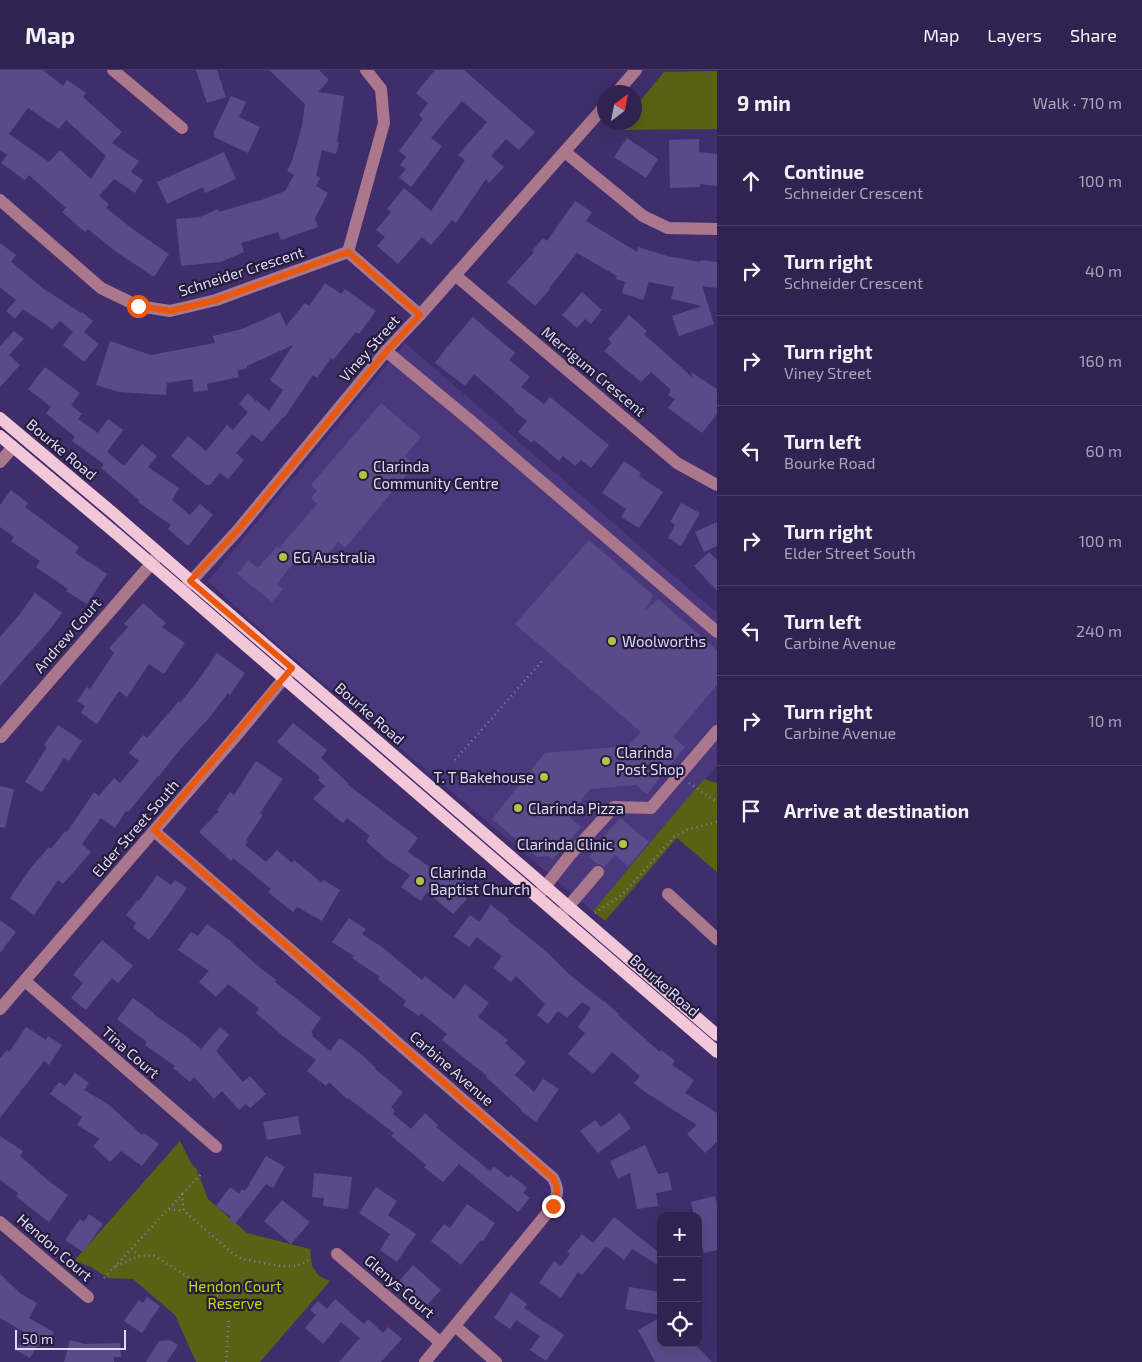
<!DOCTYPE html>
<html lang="en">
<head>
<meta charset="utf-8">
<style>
	:root { --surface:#302251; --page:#382a58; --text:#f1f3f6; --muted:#a8a4b7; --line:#4b3f68 }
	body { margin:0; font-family:"Exo 2",sans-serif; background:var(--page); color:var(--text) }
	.controls { position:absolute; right:15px; bottom:15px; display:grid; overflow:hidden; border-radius:10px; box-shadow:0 5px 20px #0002 }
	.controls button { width:45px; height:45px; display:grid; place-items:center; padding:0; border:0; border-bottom:1px solid var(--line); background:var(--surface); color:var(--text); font:25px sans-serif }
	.compass { position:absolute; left:597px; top:15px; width:45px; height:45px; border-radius:50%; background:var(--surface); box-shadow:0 5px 20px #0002; rotate:32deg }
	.scale { position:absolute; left:15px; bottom:12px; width:111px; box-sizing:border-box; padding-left:5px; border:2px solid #dfd8fe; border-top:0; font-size:14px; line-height:18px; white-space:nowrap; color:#dfd8fe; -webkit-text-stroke:4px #241d39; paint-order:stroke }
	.stop { position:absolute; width:15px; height:15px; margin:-11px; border:4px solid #ea580c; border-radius:50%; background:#fff }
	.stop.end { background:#ea580c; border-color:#fff; box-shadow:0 1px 5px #0008 }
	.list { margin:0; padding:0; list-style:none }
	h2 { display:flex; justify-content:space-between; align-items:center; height:65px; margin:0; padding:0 20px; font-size:21px }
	h2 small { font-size:16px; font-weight:400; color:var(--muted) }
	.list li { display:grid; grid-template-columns:32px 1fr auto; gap:15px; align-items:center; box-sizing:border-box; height:90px; padding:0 20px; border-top:1px solid var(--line) }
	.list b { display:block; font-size:19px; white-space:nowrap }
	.list p { margin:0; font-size:16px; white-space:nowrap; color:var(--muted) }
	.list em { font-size:16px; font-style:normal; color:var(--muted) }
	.icon { flex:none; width:28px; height:28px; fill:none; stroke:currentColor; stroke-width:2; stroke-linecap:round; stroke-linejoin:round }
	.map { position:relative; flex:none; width:717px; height:1292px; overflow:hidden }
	header { display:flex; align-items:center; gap:30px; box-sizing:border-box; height:70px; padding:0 25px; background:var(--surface); border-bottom:1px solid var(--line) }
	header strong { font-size:24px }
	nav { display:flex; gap:28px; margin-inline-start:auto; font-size:18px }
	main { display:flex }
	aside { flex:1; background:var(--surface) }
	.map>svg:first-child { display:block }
	.built { fill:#4b377c }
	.green { fill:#5a6014 }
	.building { fill:#5b4a8a; fill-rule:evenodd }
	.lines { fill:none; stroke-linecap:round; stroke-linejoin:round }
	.path { stroke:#8a7db0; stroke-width:2.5; stroke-dasharray:1 4; stroke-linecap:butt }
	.minor { stroke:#ab778c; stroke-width:12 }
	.major { stroke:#f2c7d7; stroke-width:12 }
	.route { stroke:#ea580c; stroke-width:6 }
	.poi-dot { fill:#b7c148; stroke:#241d39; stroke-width:2 }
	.labels { text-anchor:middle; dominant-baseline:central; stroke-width:4.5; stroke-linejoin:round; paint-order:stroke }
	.street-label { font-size:15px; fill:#dfd8fe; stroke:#241d39 }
	.poi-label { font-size:15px; fill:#dfd8fe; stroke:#241d39; text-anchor:start }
	.park-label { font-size:15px; fill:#c7d307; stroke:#241d39 }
</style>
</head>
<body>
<header>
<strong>Map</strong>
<nav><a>Map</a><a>Layers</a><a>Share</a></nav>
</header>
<main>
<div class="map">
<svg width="717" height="1292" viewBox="0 0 717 1292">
	<rect width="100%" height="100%" fill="#402e6c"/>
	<!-- built -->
	<path class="built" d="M405 273 717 543V695L653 769 593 841 271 569 208 511Z"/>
	<!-- green -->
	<g class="green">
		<path d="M717 1V59L614 60 621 53 634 52 635 37 664 2Z"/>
		<path d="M704 709 717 713V802L677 768 605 851 593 841 653 769Z"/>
		<path d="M180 1071 191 1093 197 1100 208 1129 247 1163 310 1179 312 1196 319 1206 330 1211 260 1292H196L175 1245 133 1209 108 1208 91 1197 74 1191Z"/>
	</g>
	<!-- building -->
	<g class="building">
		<path d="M0 0H43L63 16 67 10 86 23 83 27 122 62 112 73 139 91 131 102 143 110 135 123 114 109 99 126 109 134 106 138 134 160 169 184 154 207 115 181 88 159 85 162 62 142 66 138 29 105 25 110 1 93 7 85 0 80ZM28 38 59 59 66 50 106 86 91 109 60 80 49 92 9 64Z"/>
		<path d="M196 0H217L226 27 207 33Z"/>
		<path d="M269 0H319L329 10 318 22 344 26 337 72 339 73 336 84 322 80 316 105 320 108 316 116 328 123 315 148 318 157 281 170 278 162 241 173 244 182 221 192 181 196 176 149 200 147 218 139 219 142 259 130V131L285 121 294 105 287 101 292 91 302 56 305 34Z"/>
		<path d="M435 0H464L535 62 519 80 506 69 491 86 504 97 489 113 486 109 456 153 452 150 431 175 422 167 398 194 377 176 385 167 376 160 391 142 387 139 404 118 431 141 465 90 458 85 487 52 462 31 431 68 442 76 411 117 399 107 406 99 400 95 406 87 399 81 423 49 419 45 428 33 416 23Z"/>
		<path d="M231 26 246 32 239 47 260 57 248 83 214 67V62Z"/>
		<path d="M627 68 658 89 646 108 614 87Z"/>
		<path d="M699 69V82L717 84V116L700 114V117L670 118 669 70Z"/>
		<path d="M224 82 236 109 205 123 203 117 167 134 157 112Z"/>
		<path d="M575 131 592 142 586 151 637 182 638 177 667 186 700 192 701 190 717 192V218L702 216 714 254 679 266 672 246 702 236 671 229 674 217 649 212 643 230 622 223 625 212 616 209 617 206 577 183 549 218 550 219 535 236 507 212 534 182 532 181 543 168 547 171Z"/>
		<path d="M0 173 16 185 11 192 44 219 81 243 82 242 93 251 84 262 99 274 84 292 63 275 73 262 60 251 52 259 23 239 15 249 6 241 16 230 0 217Z"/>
		<path d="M325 213 341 224 345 219 376 241 359 264 356 262 333 290 331 288 317 308 313 305 284 348 283 347 262 372 252 364 236 383 244 390 228 409 220 403 210 415H206L171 386 188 366 206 381 227 355 233 360 248 342 239 334 248 323 254 329 255 332 256 330 269 341 283 320 270 310 293 275 247 296V298L237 301 239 307 207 314 208 320 194 322 192 309 167 313 166 325 119 322 96 315 110 271 151 285 215 273 213 266 242 259 280 242 286 256 305 233 309 236Z"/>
		<path d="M582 222 602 240 591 254 585 249 577 258 562 245Z"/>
		<path d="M629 245 647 261 644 264 693 308 691 302 717 319V344L702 363 668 338 675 329 668 325 671 320 651 302 641 312 604 281 612 273 608 269Z"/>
		<path d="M473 247 515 283 509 290 530 307 521 317 544 334 550 327 609 375 591 398 581 390 575 396 563 386 559 391 534 370 532 373 518 362 527 351 514 341 515 340 474 304 465 316 435 293 446 278Z"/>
		<path d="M14 261 24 269 9 285 20 295 0 317V276Z"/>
		<path d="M45 297 80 323 71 335 82 344 78 349 98 363 108 349 123 360 107 382 124 396 142 374 157 386 148 397 179 418 172 430 190 445 200 434 213 445 188 476 168 459 171 455 138 432 139 430 101 398 104 394 72 371 75 367 46 343 51 337 28 319Z"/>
		<path d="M381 333 421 367 405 386 415 395 345 478 338 472 318 496 302 482 277 514 283 519 272 532 237 504 248 490 258 498 277 476 279 478 317 434 311 428 317 421 311 415Z"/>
		<path d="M624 391 641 403 639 406 663 422 639 458 621 447 626 439 602 423Z"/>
		<path d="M11 420 28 433 25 437 79 477 75 483 107 504 87 534 66 521 68 519 36 497 40 491 11 471 14 467 0 457V435Z"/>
		<path d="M681 433 700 443 681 476 668 468 675 455 670 452Z"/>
		<path d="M717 452V476L704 482 695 462Z"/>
		<path d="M589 470 653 525 645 541 658 529 717 580V615L673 667 685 677 647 724 636 715 590 719 569 747 581 757 553 789 548 786 537 787 492 749 545 683 628 676 641 662 515 554Z"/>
		<path d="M709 482 717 490V521L694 496Z"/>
		<path d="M35 523 62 543 52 557 0 616V567L19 545Z"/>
		<path d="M143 533 166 553 162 557 185 573 164 604 149 594 127 627 119 621 97 654 81 643 85 636 77 631 87 617 90 619 114 583 109 578 128 557 124 554Z"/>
		<path d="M217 583 245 603 230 625 228 623 205 653V652L177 683 159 706H158L128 742 126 741 115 758 101 748 82 774 91 782 63 814 58 810 34 845 10 828 30 799 49 777 51 779 65 761 67 762 94 722 99 726 114 708 120 713 139 691 129 683 143 665 147 668 179 631 180 633 197 612Z"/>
		<path d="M293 653 327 680 321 688 348 713 347 714 418 768 408 782 450 811 456 804 470 817 463 825 467 829 453 844 427 822 421 831 401 817 410 805 386 789 366 771 370 766 347 748 343 753 313 729 325 716 318 710 320 707 277 672Z"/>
		<path d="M58 655 82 671 69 691 64 688 42 722 25 712 47 677 44 675Z"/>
		<path d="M256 691 283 709 260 743 263 745 246 770 248 772 245 775 266 792 277 780 292 793 294 790 322 813 323 810 340 820 322 851 297 837 293 842 268 822 271 819 233 788 231 791 199 762 219 741 217 740 230 722 234 725Z"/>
		<path d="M0 716 14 719 5 758 0 757Z"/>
		<path d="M620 748 649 772 628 797 615 785 604 797 600 794H597L589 787 599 774 598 773Z"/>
		<path d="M157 805 171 815 175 810 187 818 165 849 149 870 133 858 136 853 126 845 138 830 139 831Z"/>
		<path d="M491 835 509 849 508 851 546 881 569 904 604 932V931L619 944 618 945 660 982 661 980 675 991 672 995 694 1010 685 1023 717 1043V1072L705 1083 687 1064 697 1055 645 1022 634 1013 640 1006 612 982 593 1004 568 984 585 963 578 957 591 938 582 932 567 948 558 941 548 954 537 945 545 934 516 906 511 912 493 898 502 886 477 867 469 877 454 866 470 845 479 852Z"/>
		<path d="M349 848 366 859 362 864 382 877 422 910 425 906 454 929 465 914 489 933 478 947 508 970 505 973 526 992 515 1005 534 1022 543 1009 559 1019 536 1052 521 1041 522 1040 486 1007 487 1006 442 970 447 964 421 943 419 946 403 935 406 931 378 909 380 907 352 888 354 886 332 872Z"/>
		<path d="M0 850 16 862 0 883Z"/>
		<path d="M207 854 229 870 259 897 276 910 275 912 321 948 311 962 313 964 312 966 330 981 340 968 361 984 376 998 375 999 403 1022 391 1037 395 1041 393 1044 411 1059 425 1043 438 1055 436 1057 490 1101 494 1096 508 1108 511 1105 527 1118 523 1123 530 1128 518 1142 459 1094 443 1112 424 1097 426 1095 391 1066 394 1063 348 1028 347 1029 329 1012 326 1016 307 1001 316 990 283 966 256 943 259 938 228 914 216 927 199 912 209 901 178 880 191 862 198 866Z"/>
		<path d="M102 870 133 896 118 913 112 908 86 940 71 928 83 913 73 905Z"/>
		<path d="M133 928 154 943 153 944 187 967 201 979 220 957 229 965 216 981 243 1012 250 1006 266 1024 250 1038 246 1034 239 1040 222 1021 214 1029 194 1007 190 1012 173 998 175 996 145 975 147 972 117 949Z"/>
		<path d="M26 957 46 970 48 966 62 975 49 995 44 991 0 1048V988L7 980 9 982Z"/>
		<path d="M75 1003 89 1013 84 1020 108 1034 142 1065 144 1063 159 1074 142 1096 121 1081 110 1092 93 1076 100 1069 77 1055 82 1047 50 1024 59 1012 65 1016Z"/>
		<path d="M620 1043 631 1058 598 1083 580 1061 595 1050 601 1057Z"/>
		<path d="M298 1046 301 1064 267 1070 263 1052Z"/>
		<path d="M0 1066 23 1081 20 1086 51 1113 68 1125 49 1152 28 1136 16 1126 18 1123 0 1110Z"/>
		<path d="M645 1075 658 1104 668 1102 672 1120 656 1123 658 1136 637 1139 630 1103 618 1109 610 1091Z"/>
		<path d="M266 1086 285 1097 273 1118 266 1114 235 1154 229 1150 231 1147 216 1136 230 1117 239 1124 242 1119 245 1121Z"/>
		<path d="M314 1103 352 1107 348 1139 323 1136 324 1128 312 1127Z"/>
		<path d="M376 1117 397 1131 388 1145 416 1164 397 1192 380 1180 390 1164 359 1143Z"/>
		<path d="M715 1126 717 1134V1180L704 1183 698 1161V1146H694L691 1132Z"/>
		<path d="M282 1130 310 1152 291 1174 264 1151Z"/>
		<path d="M467 1134 495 1153 483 1171 481 1170 461 1195 431 1171 444 1154 450 1158Z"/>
		<path d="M89 1144 103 1154 83 1182 65 1170 80 1149 84 1152Z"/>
		<path d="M614 1147 661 1184V1197L632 1179 624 1190 606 1176 582 1205 578 1202 561 1228 539 1213 554 1191 561 1196 570 1184 567 1182 582 1164 593 1173Z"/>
		<path d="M413 1195 441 1220 427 1235 399 1211Z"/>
		<path d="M0 1204 21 1224 37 1233 29 1248 54 1262 45 1277 39 1273 30 1288 16 1280 26 1263 0 1248Z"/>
		<path d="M629 1217 661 1222V1245L625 1239Z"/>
		<path d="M511 1222 527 1234 524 1238 564 1265 546 1291 530 1280 540 1266 516 1250 510 1259 494 1248Z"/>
		<path d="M147 1227 160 1236 142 1263 124 1251 139 1230 143 1233Z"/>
		<path d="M335 1229 364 1254 368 1249 383 1263 388 1257 402 1269 381 1292H339L360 1268 341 1252 323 1274 305 1258 316 1245 310 1240 318 1231 327 1239Z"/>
		<path d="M661 1247V1273H694L712 1292H655L638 1260Z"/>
		<path d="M70 1270 85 1274 120 1273 121 1287H114V1292H64Z"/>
		<path d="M170 1270 178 1275 167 1292H146L159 1271Z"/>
	</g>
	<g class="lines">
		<!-- path -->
		<g class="path">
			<path d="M455 690 542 591"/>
			<path d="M689 713 717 732"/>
			<path d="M595 843 622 825 674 767 686 760 717 752"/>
			<path d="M182 1124 184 1141 231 1182 242 1189 280 1196H297L311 1189"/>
			<path d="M169 1139 184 1141"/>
			<path d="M132 1178 138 1186"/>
			<path d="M116 1196 138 1186 153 1185 220 1227"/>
			<path d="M104 1208 203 1102"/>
			<path d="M226 1292 229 1249"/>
		</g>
		<!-- minor -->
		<g class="minor">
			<path d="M113 0 182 58"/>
			<path d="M617 22 636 0"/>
			<path d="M565 82 643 146 668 158 717 159"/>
			<path d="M0 130 101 218 138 236 170 241 216 230 348 182"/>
			<path d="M348 182 384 53 381 19 366 0"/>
			<path d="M348 182 420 245"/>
			<path d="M455 205 677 393 717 415"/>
			<path d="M386 281 472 352 717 562"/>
			<path d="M0 392 13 377"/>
			<path d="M184 519 237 461 386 281 420 245 604 37"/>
			<path d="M1 667 158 486"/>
			<path d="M154 761 553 1108C559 1120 558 1123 553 1136L425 1292"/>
			<path d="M668 824 717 869"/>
			<path d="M537 827 570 785 614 737 651 738 717 661"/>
			<path d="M560 846 598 802"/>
			<path d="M25 911 216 1077"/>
			<path d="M0 939 235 667 291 600"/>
			<path d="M0 1152 88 1227"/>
			<path d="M337 1184 441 1273"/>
			<path d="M455 1256 496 1292"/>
		</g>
		<!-- major -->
		<g class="major">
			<path d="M0 348 113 443 191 511 368 663 717 965"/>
			<path d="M0 366 119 466 717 982"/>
		</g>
	</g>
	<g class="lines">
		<!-- route -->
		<path class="route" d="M138 236 170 241 216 230 348 182 420 245 386 282 237 461 190 511 292 598 154 760 553 1108C559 1120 558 1123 553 1136"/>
	</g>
	<!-- markers -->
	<g class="poi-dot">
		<circle cx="363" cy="405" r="5"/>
		<circle cx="283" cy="487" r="5"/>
		<circle cx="612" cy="571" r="5"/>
		<circle cx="606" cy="691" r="5"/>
		<circle cx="544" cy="707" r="5"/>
		<circle cx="518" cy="738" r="5"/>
		<circle cx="623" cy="774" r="5"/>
		<circle cx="420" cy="811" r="5"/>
	</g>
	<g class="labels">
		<!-- street labels -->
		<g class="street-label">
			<text transform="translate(241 201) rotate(-18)">Schneider Crescent</text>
			<text transform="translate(369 278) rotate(-49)">Viney Street</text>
			<text transform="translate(594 301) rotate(40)">Merrigum Crescent</text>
			<text transform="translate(62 379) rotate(40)">Bourke Road</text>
			<text transform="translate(67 565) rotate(-49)">Andrew Court</text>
			<text transform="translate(370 643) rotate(41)">Bourke Road</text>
			<text transform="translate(135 758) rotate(-49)">Elder Street South</text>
			<text transform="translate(665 915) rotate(41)">Bourke Road</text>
			<text transform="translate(131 982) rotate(41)">Tina Court</text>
			<text transform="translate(452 998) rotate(41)">Carbine Avenue</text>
			<text transform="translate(55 1177) rotate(41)">Hendon Court</text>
			<text transform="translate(400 1216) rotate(41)">Glenys Court</text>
		</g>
		<!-- poi labels -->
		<g class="poi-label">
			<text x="373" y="396">Clarinda<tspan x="373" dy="17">Community Centre</tspan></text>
			<text x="293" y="487">EG Australia</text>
			<text x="622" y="571">Woolworths</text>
			<text x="616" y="682">Clarinda<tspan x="616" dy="17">Post Shop</tspan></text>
			<text x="534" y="707" text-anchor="end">T. T Bakehouse</text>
			<text x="528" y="738">Clarinda Pizza</text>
			<text x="613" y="774" text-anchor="end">Clarinda Clinic</text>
			<text x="430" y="802">Clarinda<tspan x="430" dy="17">Baptist Church</tspan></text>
		</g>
		<!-- park labels -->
		<g class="park-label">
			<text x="235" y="1216">Hendon Court<tspan x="235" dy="17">Reserve</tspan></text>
		</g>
	</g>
</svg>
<div class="controls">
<button>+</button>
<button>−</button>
<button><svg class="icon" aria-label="locate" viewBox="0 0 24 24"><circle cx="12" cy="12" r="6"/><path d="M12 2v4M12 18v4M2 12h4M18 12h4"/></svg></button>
</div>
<svg class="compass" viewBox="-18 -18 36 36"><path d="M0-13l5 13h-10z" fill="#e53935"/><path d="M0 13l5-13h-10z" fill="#a8a4b7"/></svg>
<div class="scale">50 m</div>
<div class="stop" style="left:138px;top:236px"></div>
<div class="stop end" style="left:553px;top:1136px"></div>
</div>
<aside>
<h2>9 min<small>Walk · 710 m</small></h2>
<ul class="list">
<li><svg class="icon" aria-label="ahead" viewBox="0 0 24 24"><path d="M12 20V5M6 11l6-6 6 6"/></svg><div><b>Continue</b><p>Schneider Crescent</p></div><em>100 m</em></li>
<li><svg class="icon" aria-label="right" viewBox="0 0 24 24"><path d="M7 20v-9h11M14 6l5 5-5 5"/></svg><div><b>Turn right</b><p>Schneider Crescent</p></div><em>40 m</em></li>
<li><svg class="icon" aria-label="right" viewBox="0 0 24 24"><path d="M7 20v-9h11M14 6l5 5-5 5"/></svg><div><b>Turn right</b><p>Viney Street</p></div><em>160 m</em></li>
<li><svg class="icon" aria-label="left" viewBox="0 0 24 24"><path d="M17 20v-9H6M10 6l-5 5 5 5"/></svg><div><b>Turn left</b><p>Bourke Road</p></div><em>60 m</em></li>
<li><svg class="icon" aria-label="right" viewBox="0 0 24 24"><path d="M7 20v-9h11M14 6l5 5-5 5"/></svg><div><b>Turn right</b><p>Elder Street South</p></div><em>100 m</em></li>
<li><svg class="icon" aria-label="left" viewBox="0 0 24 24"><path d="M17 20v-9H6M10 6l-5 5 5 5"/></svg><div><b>Turn left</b><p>Carbine Avenue</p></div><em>240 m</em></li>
<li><svg class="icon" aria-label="right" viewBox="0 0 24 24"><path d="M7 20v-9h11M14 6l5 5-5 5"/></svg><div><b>Turn right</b><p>Carbine Avenue</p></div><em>10 m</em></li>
<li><svg class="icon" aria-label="arrive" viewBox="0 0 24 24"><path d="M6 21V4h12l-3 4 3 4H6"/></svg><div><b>Arrive at destination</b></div></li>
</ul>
</aside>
</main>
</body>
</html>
